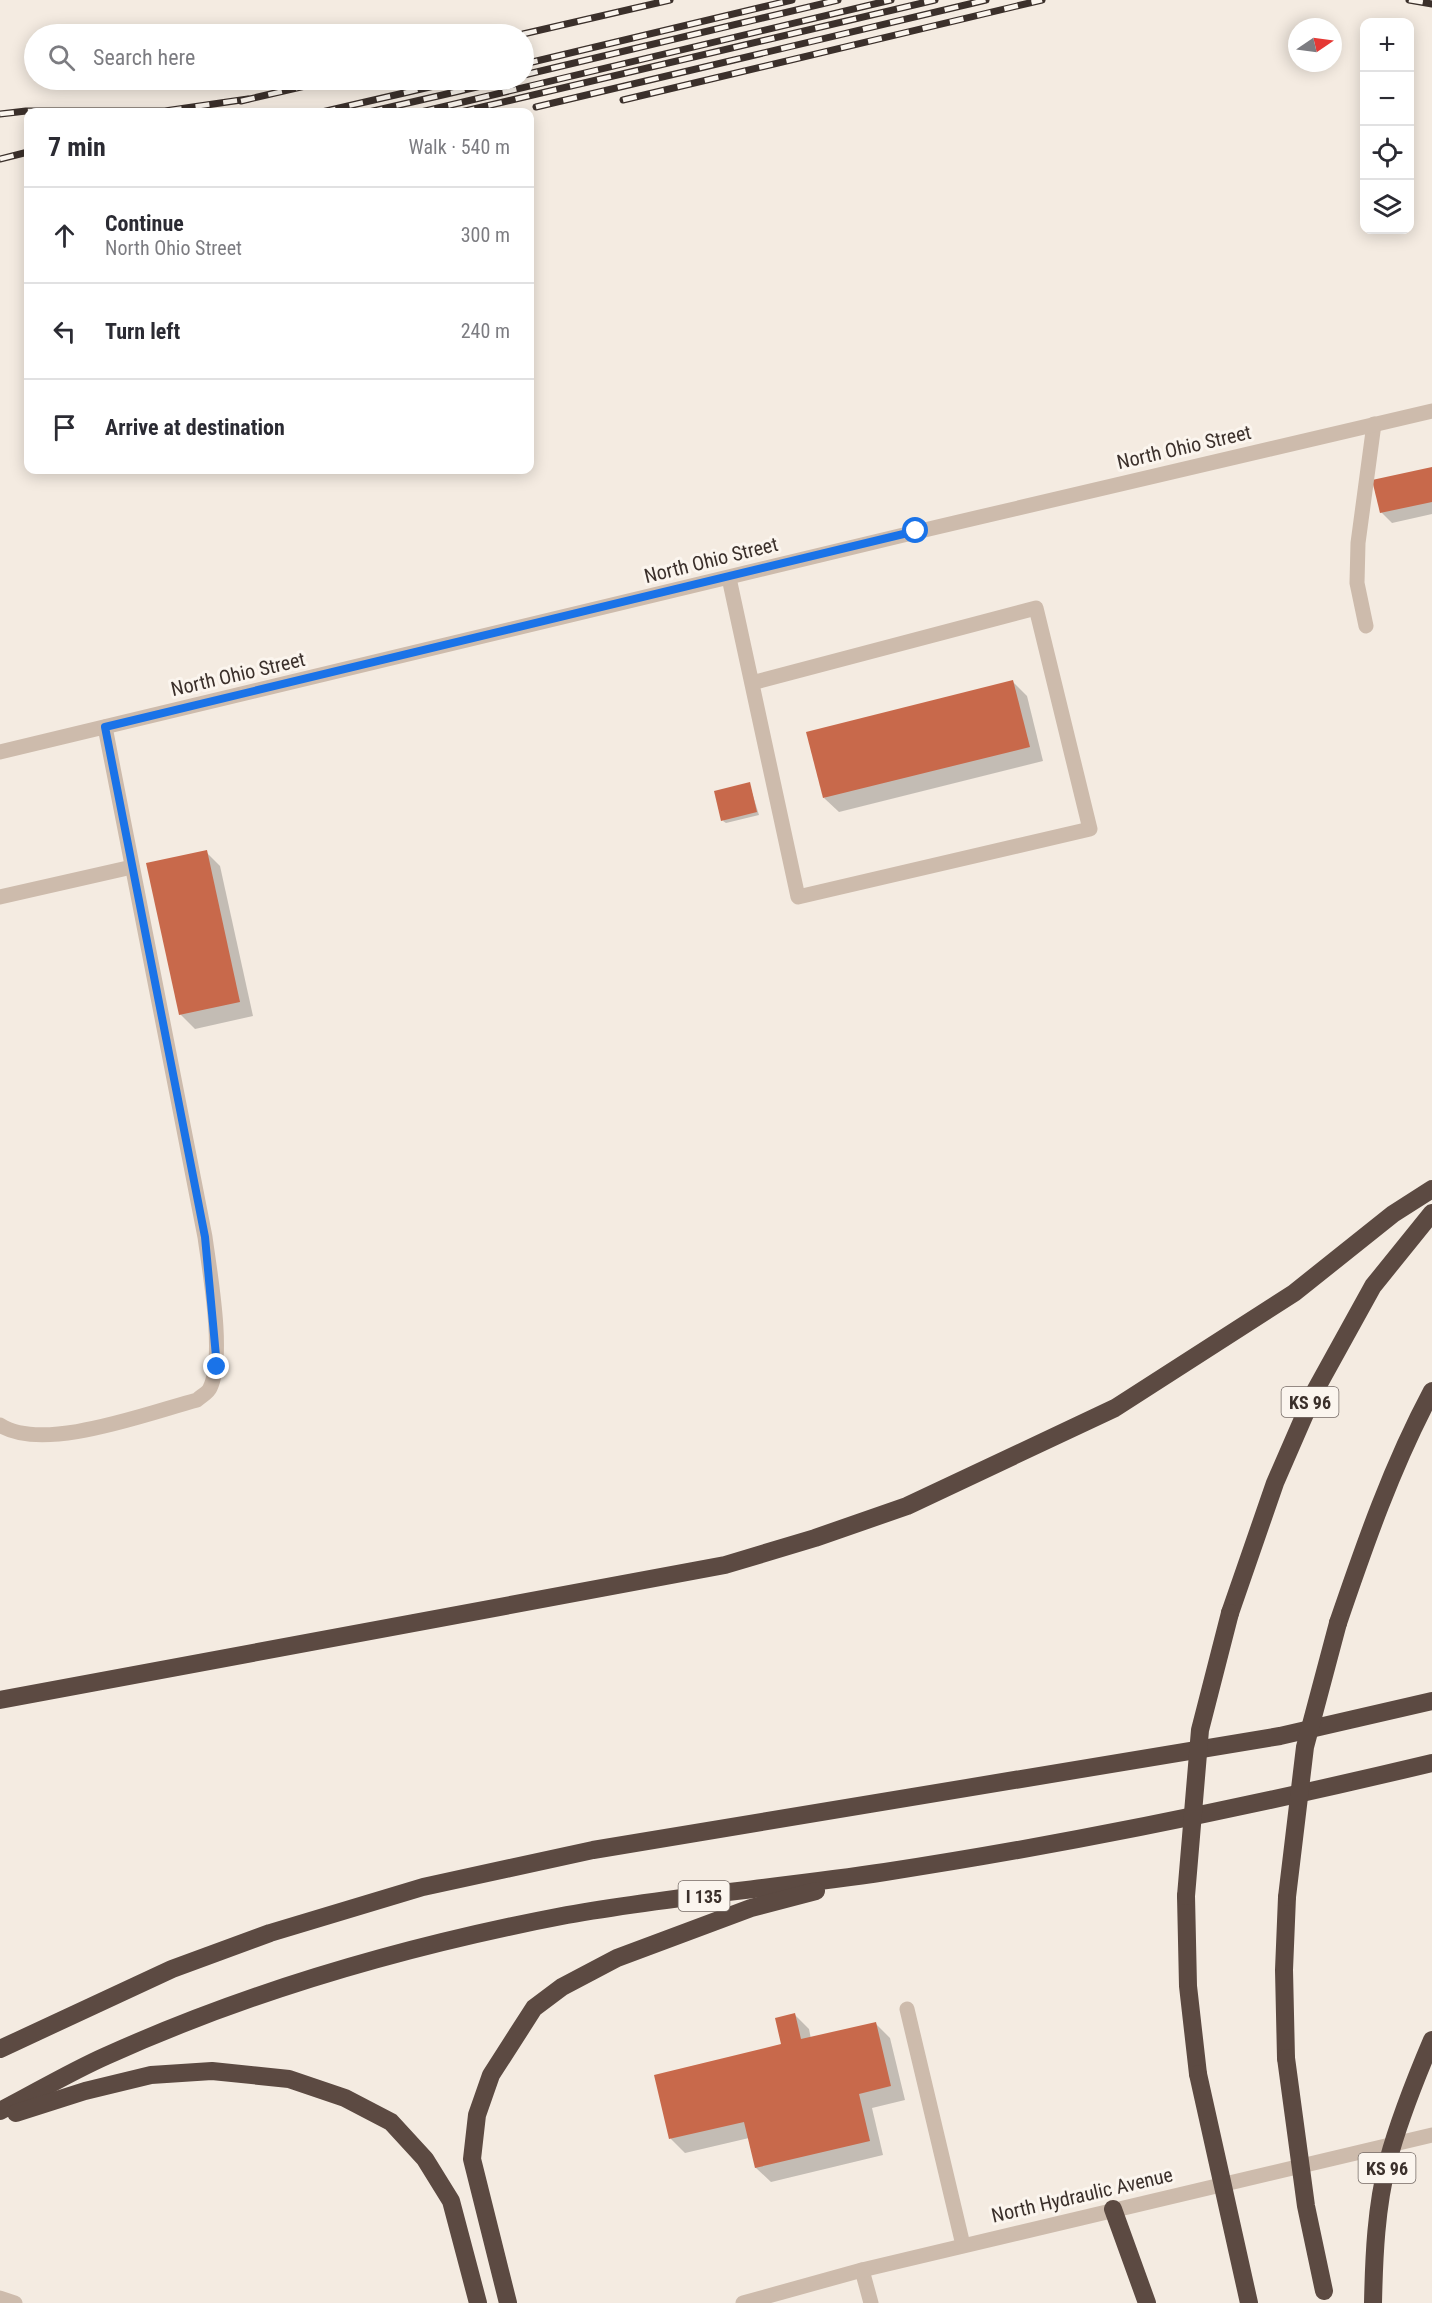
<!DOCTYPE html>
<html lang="en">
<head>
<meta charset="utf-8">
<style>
	:root { --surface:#fff; --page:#f7f7f7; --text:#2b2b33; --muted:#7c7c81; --line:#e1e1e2 }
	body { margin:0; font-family:"Roboto Condensed",sans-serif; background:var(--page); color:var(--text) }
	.controls { position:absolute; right:18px; top:18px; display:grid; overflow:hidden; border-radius:12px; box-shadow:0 3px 15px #0003 }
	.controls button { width:54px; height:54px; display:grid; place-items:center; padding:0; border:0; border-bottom:2px solid var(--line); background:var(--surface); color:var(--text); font:30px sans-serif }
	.compass { position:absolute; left:1288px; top:18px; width:54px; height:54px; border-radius:50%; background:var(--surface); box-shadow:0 3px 15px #0003; rotate:77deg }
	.stop { position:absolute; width:18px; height:18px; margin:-14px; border:4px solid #1a73e8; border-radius:50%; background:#fff }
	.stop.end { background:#1a73e8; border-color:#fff; box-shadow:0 2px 6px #0008 }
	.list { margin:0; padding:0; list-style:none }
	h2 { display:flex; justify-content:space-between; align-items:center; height:78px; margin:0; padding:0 24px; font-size:26px }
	h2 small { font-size:20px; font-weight:400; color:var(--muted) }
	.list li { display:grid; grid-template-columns:39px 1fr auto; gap:18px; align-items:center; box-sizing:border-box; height:96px; padding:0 24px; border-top:2px solid var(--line) }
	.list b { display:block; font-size:22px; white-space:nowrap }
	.list p { margin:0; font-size:20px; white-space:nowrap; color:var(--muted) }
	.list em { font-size:20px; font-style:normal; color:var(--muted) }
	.icon { flex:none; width:33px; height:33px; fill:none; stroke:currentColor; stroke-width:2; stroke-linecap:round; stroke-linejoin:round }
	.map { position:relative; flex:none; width:1432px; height:2303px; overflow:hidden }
	.search { position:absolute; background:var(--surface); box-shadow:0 3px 15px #0003; left:24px; top:24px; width:510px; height:66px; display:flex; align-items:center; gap:15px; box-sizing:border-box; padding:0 21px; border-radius:33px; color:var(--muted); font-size:22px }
	.panel { position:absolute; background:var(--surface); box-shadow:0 3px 15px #0003; left:24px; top:108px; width:510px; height:366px; border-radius:12px }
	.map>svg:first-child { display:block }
	.shadow { fill:#0003 }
	.building { fill:#c8694b }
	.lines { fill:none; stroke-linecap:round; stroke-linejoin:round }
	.minor { stroke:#cdbbac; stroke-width:15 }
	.highway { stroke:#5c4a42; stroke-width:18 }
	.rail-casing { stroke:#3b302b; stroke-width:7 }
	.rail { stroke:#fbf5ee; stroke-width:4.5; stroke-dasharray:14; stroke-linecap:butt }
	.highway-bridge { stroke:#5c4a42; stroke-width:18 }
	.route { stroke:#1a73e8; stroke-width:8 }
	.labels { text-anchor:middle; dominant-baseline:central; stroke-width:6; stroke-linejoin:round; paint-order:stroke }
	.shield { fill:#fbf5ee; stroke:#756b66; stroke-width:1.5 }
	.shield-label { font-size:18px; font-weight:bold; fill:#3b302b }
	.street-label { font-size:20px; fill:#3b302b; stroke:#fbf5ee }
</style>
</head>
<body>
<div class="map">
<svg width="1432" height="2303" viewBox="0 0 1432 2303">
	<rect width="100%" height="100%" fill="#f4ebe1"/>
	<!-- shadow -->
	<g class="shadow">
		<path d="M1432 469V514L1392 523 1381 512Z"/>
		<path d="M1013 682 1027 696 1043 761 839 812 824 798Z"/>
		<path d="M749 783 759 815 726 823 723 821Z"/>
		<path d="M206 852 220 866 253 1016 195 1029 180 1014Z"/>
		<path d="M795 2015 809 2029 811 2039 875 2023 890 2038 905 2100 872 2108 883 2155 771 2182 756 2168 749 2138 685 2153 671 2139 655 2076 783 2045Z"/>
	</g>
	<!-- building -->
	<g class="building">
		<path d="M1432 467V502L1380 513 1372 480Z"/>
		<path d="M1013 680 1030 747 823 798 806 732Z"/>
		<path d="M750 782 757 812 721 821 714 791Z"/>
		<path d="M207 850 240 1002 179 1015 146 863Z"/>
		<path d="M795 2013 801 2039 876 2022 891 2086 859 2094 870 2141 755 2168 744 2122 669 2139 654 2075 781 2044 775 2018Z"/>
	</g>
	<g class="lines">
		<!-- minor -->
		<g class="minor">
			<path d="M729 578 798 897 1090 829 1036 608 752 683"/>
			<path d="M1366 626 1357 583 1358 543 1374 424"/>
			<path d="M0 752 916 532 1432 411"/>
			<path d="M0 897 132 867"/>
			<path d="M0 1425C43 1453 148 1413 197 1400 201 1396 208 1393 210 1388 225 1356 210 1274 205 1237L105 727"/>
			<path d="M907 2009 963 2245"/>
			<path d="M862 2270 871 2303"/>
			<path d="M0 2298 15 2303"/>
			<path d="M743 2303 862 2270 1432 2135"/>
		</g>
		<!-- highway -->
		<g class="highway">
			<path d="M1230 1613 1275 1483 1315 1391 1373 1286 1432 1213"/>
			<path d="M1338 1623C1365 1544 1392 1466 1432 1391"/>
			<path d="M0 1700 725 1565 815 1538 907 1506 1115 1408 1294 1293 1393 1214 1432 1189"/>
			<path d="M1186 1896 1188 1986 1198 2074"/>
			<path d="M0 2049 172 1969 270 1933 423 1887 593 1850 1280 1736 1432 1701"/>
			<path d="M1286 2058 1284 1970 1287 1897"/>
			<path d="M0 2111C35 2093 70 2072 106 2056 252 1990 410 1945 567 1915 672 1896 779 1888 885 1872 1068 1844 1252 1806 1432 1763"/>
			<path d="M16 2113 85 2091 151 2075 212 2071 289 2079 345 2098 391 2122 425 2159 451 2201 478 2303"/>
			<path d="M1113 2209 1147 2303"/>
			<path d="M508 2303 472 2159 477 2115 491 2075 534 2008 562 1987 617 1958 751 1908 816 1891"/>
		</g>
		<!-- rail casing -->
		<g class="rail-casing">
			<g id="rail">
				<path d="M1409 0 1432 4"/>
				<path d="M523 34 670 0"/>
				<path d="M524 64 792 0"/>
				<path d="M524 75 838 0"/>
				<path d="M623 100 1042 0"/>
				<path d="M241 101 331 80"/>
				<path d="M536 107 986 0"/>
				<path d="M322 112 460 80"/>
				<path d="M369 112 507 80"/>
				<path d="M421 112 891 0"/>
				<path d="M461 112 935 0"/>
				<path d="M0 114 26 111H165L248 99"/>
				<path d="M0 159 28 152"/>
			</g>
		</g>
		<!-- rail -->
		<use href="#rail" class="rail"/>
		<!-- highway-bridge -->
		<g class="highway-bridge">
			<path d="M1186 1896 1200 1730 1230 1613"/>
			<path d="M1287 1897 1305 1747 1338 1623"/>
			<path d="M1286 2058 1306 2206 1324 2291"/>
			<path d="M1198 2074 1249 2303"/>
			<path d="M1373 2303C1374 2256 1376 2207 1388 2161 1399 2120 1415 2080 1432 2040"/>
		</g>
	</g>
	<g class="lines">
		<!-- route -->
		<path class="route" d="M217 1367 205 1237 105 727 916 531"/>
	</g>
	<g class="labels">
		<!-- shield labels -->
		<g class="shield">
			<rect x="1281.5" y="1387" width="57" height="30" rx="4.5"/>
			<rect x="678.5" y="1881" width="51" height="30" rx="4.5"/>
			<rect x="1358.5" y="2153" width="57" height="30" rx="4.5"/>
		</g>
		<g class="shield-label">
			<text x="1310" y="1402">KS 96</text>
			<text x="704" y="1896">I 135</text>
			<text x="1387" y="2168">KS 96</text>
		</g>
		<!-- street labels -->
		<g class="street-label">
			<text transform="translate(1184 447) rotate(-13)">North Ohio Street</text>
			<text transform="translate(711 560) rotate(-14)">North Ohio Street</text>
			<text transform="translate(238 674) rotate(-13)">North Ohio Street</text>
			<text transform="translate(1082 2195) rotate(-13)">North Hydraulic Avenue</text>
		</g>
	</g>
</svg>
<div class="controls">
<button>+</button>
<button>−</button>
<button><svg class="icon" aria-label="locate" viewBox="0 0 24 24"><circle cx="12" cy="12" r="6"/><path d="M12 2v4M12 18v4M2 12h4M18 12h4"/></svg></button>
<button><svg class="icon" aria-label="layers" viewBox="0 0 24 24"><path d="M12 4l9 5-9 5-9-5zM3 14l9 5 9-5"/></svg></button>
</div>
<svg class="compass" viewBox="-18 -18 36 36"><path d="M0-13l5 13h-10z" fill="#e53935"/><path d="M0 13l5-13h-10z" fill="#7c7c81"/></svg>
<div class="stop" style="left:916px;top:531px"></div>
<div class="stop end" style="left:217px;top:1367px"></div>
<div class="search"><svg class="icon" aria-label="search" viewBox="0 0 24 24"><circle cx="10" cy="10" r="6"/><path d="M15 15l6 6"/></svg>Search here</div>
<section class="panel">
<h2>7 min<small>Walk · 540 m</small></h2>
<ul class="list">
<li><svg class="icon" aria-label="ahead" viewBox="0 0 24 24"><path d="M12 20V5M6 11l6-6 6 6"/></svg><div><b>Continue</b><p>North Ohio Street</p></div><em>300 m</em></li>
<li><svg class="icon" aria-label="left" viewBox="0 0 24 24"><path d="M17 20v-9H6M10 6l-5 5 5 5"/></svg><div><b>Turn left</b></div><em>240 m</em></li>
<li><svg class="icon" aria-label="arrive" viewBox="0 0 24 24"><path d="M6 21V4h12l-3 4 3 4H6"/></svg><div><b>Arrive at destination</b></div></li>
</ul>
</section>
</div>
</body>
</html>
